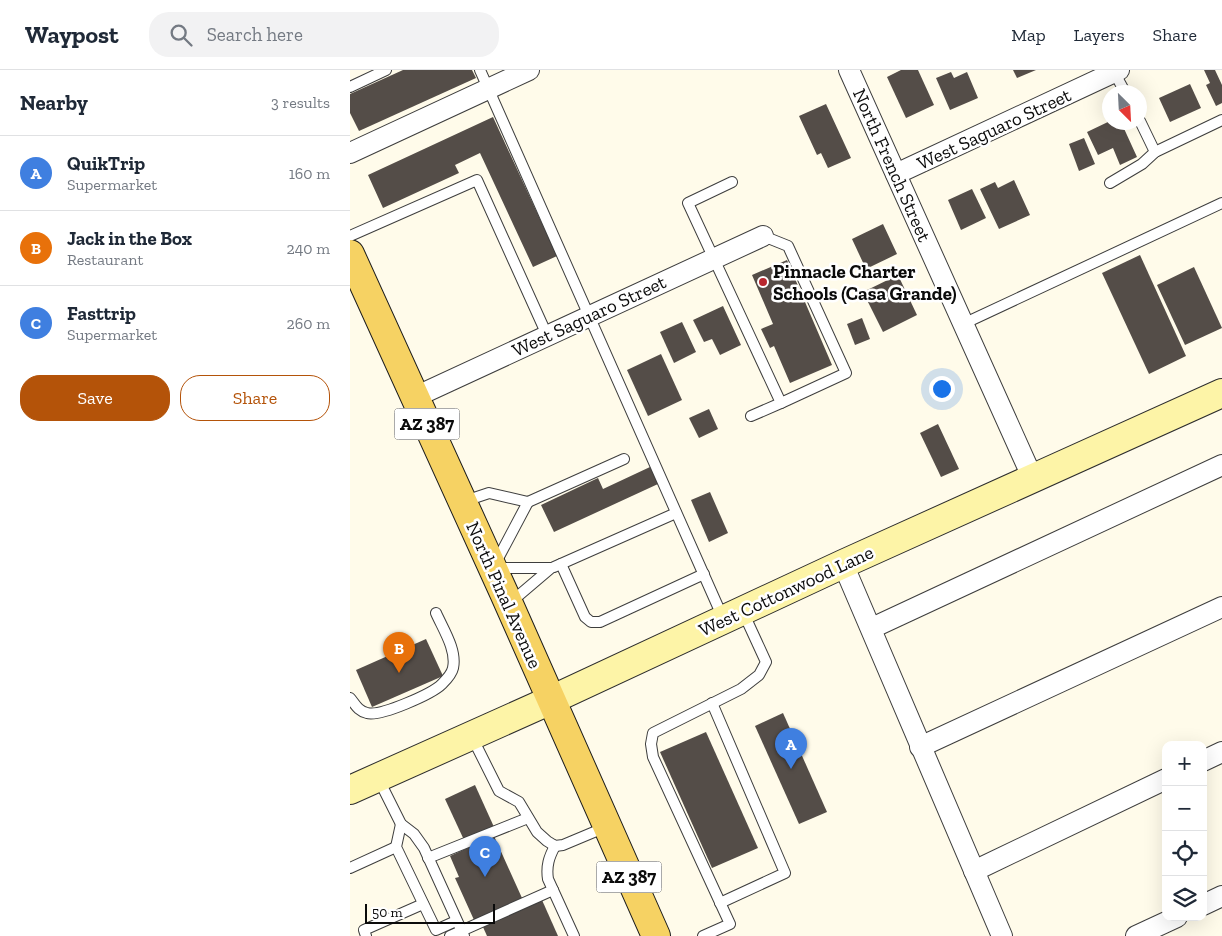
<!DOCTYPE html>
<html lang="en">
<head>
<meta charset="utf-8">
<style>
	:root { --surface:#fff; --page:#f2f2f3; --text:#1f2937; --muted:#747a83; --line:#e0e1e3; --accent:#b45309 }
	body { margin:0; font-family:"Zilla Slab",serif; background:var(--page); color:var(--text) }
	.controls { position:absolute; right:15px; bottom:15px; display:grid; overflow:hidden; border-radius:10px; box-shadow:0 5px 20px #0002 }
	.controls button { width:45px; height:45px; display:grid; place-items:center; padding:0; border:0; border-bottom:1px solid var(--line); background:var(--surface); color:var(--text); font:25px sans-serif }
	.compass { position:absolute; left:752px; top:15px; width:45px; height:45px; border-radius:50%; background:var(--surface); box-shadow:0 5px 20px #0002; rotate:156deg }
	.scale { position:absolute; left:15px; bottom:12px; width:130px; box-sizing:border-box; padding-left:5px; border:2px solid #0b0b0b; border-top:0; font-size:14px; line-height:18px; white-space:nowrap; color:#0b0b0b; -webkit-text-stroke:4px #fff; paint-order:stroke }
	.you { position:absolute; left:591px; top:318px; width:18px; height:18px; margin:-12px; border:4px solid #fff; border-radius:50%; background:#1a73e8; box-shadow:0 0 0 8px #1a73e833 }
	.badge { display:grid; place-items:center; width:32px; height:32px; border-radius:50%; background:var(--accent); color:#fff; font-size:16px; font-weight:700 }
	.pin { position:absolute; translate:-50% -41px; filter:drop-shadow(0 1px 2px #0008) }
	.pin::after { content:''; position:absolute; top:26px; width:18px; height:15px; background:inherit; clip-path:polygon(0 0,100% 0,50% 100%) }
	.list { margin:0; padding:0; list-style:none }
	h2 { display:flex; justify-content:space-between; align-items:center; height:65px; margin:0; padding:0 20px; font-size:21px }
	h2 small { font-size:16px; font-weight:400; color:var(--muted) }
	.list li { display:grid; grid-template-columns:32px 1fr auto; gap:15px; align-items:center; box-sizing:border-box; height:75px; padding:0 20px; border-top:1px solid var(--line) }
	.list b { display:block; font-size:19px; white-space:nowrap }
	.list p { margin:0; font-size:16px; white-space:nowrap; color:var(--muted) }
	.list em { font-size:16px; font-style:normal; color:var(--muted) }
	.actions { display:flex; gap:10px; padding:15px 20px }
	.actions a { flex:1; padding:11px 0; border:1px solid var(--accent); border-radius:20px; text-align:center; font-size:18px; color:var(--accent) }
	.actions .main { background:var(--accent); color:#fff }
	.icon { flex:none; width:28px; height:28px; fill:none; stroke:currentColor; stroke-width:2; stroke-linecap:round; stroke-linejoin:round }
	.map { position:relative; flex:none; width:872px; height:866px; overflow:hidden }
	header { display:flex; align-items:center; gap:30px; box-sizing:border-box; height:70px; padding:0 25px; background:var(--surface); border-bottom:1px solid var(--line) }
	header strong { font-size:24px }
	nav { display:flex; gap:28px; margin-inline-start:auto; font-size:18px }
	.search { width:350px; height:45px; background:var(--page); display:flex; align-items:center; gap:12px; box-sizing:border-box; padding:0 18px; border-radius:20px; color:var(--muted); font-size:19px }
	main { display:flex }
	aside { flex:1; background:var(--surface) }
	.map>svg:first-child { display:block }
	.building { fill:#544d48 }
	.lines { fill:none; stroke-linecap:round; stroke-linejoin:round }
	.lane-casing { stroke:#3e3e3e; stroke-width:12 }
	.street-casing { stroke:#3e3e3e; stroke-width:22 }
	.secondary-casing { stroke:#2d2d2d; stroke-width:30 }
	.primary-casing { stroke:#1c1c1c; stroke-width:30 }
	.lane { stroke:#fff; stroke-width:10 }
	.street { stroke:#fff; stroke-width:20 }
	.secondary { stroke:#fdf4a7; stroke-width:28 }
	.primary { stroke:#f6d263; stroke-width:28 }
	.poi-dot { fill:#b8272e; stroke:#fff; stroke-width:2 }
	.labels { text-anchor:middle; dominant-baseline:central; stroke-width:5; stroke-linejoin:round; paint-order:stroke }
	.shield { fill:#fff; stroke:#545454; stroke-width:1 }
	.shield-label { font-size:18px; font-weight:bold; fill:#0b0b0b }
	.street-label { font-size:19px; fill:#0b0b0b; stroke:#fff }
	.poi-label { font-size:19px; font-weight:bold; fill:#0b0b0b; stroke:#fff; text-anchor:start }
</style>
</head>
<body>
<header>
<strong>Waypost</strong>
<div class="search"><svg class="icon" aria-label="search" viewBox="0 0 24 24"><circle cx="10" cy="10" r="6"/><path d="M15 15l6 6"/></svg>Search here</div>
<nav><a>Map</a><a>Layers</a><a>Share</a></nav>
</header>
<main>
<aside>
<h2>Nearby<small>3 results</small></h2>
<ul class="list">
<li><span class="badge" style="background:#3f7fe0">A</span><div><b>QuikTrip</b><p>Supermarket</p></div><em>160 m</em></li>
<li><span class="badge" style="background:#e8710a">B</span><div><b>Jack in the Box</b><p>Restaurant</p></div><em>240 m</em></li>
<li><span class="badge" style="background:#3f7fe0">C</span><div><b>Fasttrip</b><p>Supermarket</p></div><em>260 m</em></li>
</ul>
<div class="actions"><a class="main">Save</a><a>Share</a></div>
</aside>
<div class="map">
<svg width="872" height="866" viewBox="0 0 872 866">
	<rect width="100%" height="100%" fill="#fffbea"/>
	<!-- building -->
	<g class="building">
		<path d="M53 0H122L126 8 9 61 0 43V24Z"/>
		<path d="M551 0H568L584 35 556 48 537 7Z"/>
		<path d="M663 0H686L667 8Z"/>
		<path d="M854 0H865L872 15V33L866 36 856 15 860 13Z"/>
		<path d="M601 2 604 8 617 2 628 28 600 40 586 8Z"/>
		<path d="M840 14 851 38 820 52 809 28Z"/>
		<path d="M476 34 501 88 478 98 471 83 467 85 449 46Z"/>
		<path d="M143 47 207 186 183 197 130 83 105 95 109 103 33 138 18 105Z"/>
		<path d="M760 51V52H771L787 87 770 95 763 78 748 85 737 62Z"/>
		<path d="M734 68 745 94 729 101 719 74Z"/>
		<path d="M664 110 680 145 649 159 630 119 645 112 648 118Z"/>
		<path d="M622 119 636 148 611 160 598 130Z"/>
		<path d="M533 154 547 184 516 199 502 169Z"/>
		<path d="M790 185 836 286 799 304 752 203Z"/>
		<path d="M437 190 482 295 440 313 424 276 420 278 411 259 423 254 402 205Z"/>
		<path d="M844 197 872 258 835 275 807 215Z"/>
		<path d="M548 205 567 245 533 262 513 222Z"/>
		<path d="M373 236 391 275 370 285 362 269 354 272 343 250Z"/>
		<path d="M512 248 520 269 505 275 497 254Z"/>
		<path d="M332 252 346 282 324 293 310 262Z"/>
		<path d="M311 284 332 330 298 346 277 300Z"/>
		<path d="M359 339 368 359 349 368 339 348Z"/>
		<path d="M588 354 609 399 591 407 570 363Z"/>
		<path d="M300 397 308 414 204 462 191 435 248 408 253 419Z"/>
		<path d="M360 422 378 463 359 472 341 430Z"/>
		<path d="M76 569 93 606 22 637 6 600Z"/>
		<path d="M433 643 477 742 449 754 405 656Z"/>
		<path d="M356 662 408 778 362 798 310 682Z"/>
		<path d="M125 715 144 757 114 770 95 729Z"/>
		<path d="M144 766 172 828 124 850 105 808 109 807 100 786Z"/>
		<path d="M192 830 208 866H137L133 857Z"/>
	</g>
	<g class="lines">
		<!-- lane casing -->
		<g class="lane-casing">
			<g id="lane">
				<path d="M130 0 373 548"/>
				<path d="M764 2 775 22"/>
				<path d="M0 17 36 0"/>
				<path d="M790 51 805 82"/>
				<path d="M382 112 338 133 431 333 496 303 438 176 413 166"/>
				<path d="M760 113 792 94 805 82 872 50"/>
				<path d="M0 166 127 110 197 265"/>
				<path d="M613 254 872 133"/>
				<path d="M401 346 431 333"/>
				<path d="M115 431 139 423 178 432 274 389"/>
				<path d="M211 494 235 547 241 552H250L354 504"/>
				<path d="M204 497 326 443"/>
				<path d="M161 532 201 498H143L178 432"/>
				<path d="M0 628C5 634 8 641 17 643 30 647 82 624 92 614 95 611 102 603 103 598 107 580 93 559 86 543"/>
				<path d="M362 633 435 803 370 833"/>
				<path d="M122 667 149 721 169 732 187 762 197 771 205 776 213 775 256 757"/>
				<path d="M28 708 51 754 64 764 74 778 114 866"/>
				<path d="M51 754 46 777 86 860 106 851"/>
				<path d="M205 776C199 787 196 796 198 809L224 866"/>
				<path d="M78 788 178 748"/>
				<path d="M0 798 46 777"/>
				<path d="M16 866 14 860 73 834"/>
				<path d="M100 866 203 820"/>
				<path d="M353 866 380 854 303 687 301 674 303 663 391 619 409 605 416 592 393 542"/>
			</g>
		</g>
		<!-- street casing -->
		<g class="street-casing">
			<g id="street">
				<path d="M499 0 683 409"/>
				<path d="M0 83 179 0"/>
				<path d="M546 104 769 0"/>
				<path d="M65 327 413 166"/>
				<path d="M493 494 652 866"/>
				<path d="M522 558 872 395"/>
				<path d="M570 677 872 537"/>
				<path d="M853 691 872 682"/>
				<path d="M624 801 816 709"/>
				<path d="M853 835 872 826"/>
				<path d="M786 866 827 847"/>
			</g>
		</g>
		<!-- secondary casing -->
		<g class="secondary-casing">
			<path id="secondary" d="M0 720 201 630 493 494 872 323"/>
		</g>
		<!-- primary casing -->
		<g class="primary-casing">
			<path id="primary" d="M0 184 154 523 306 866"/>
		</g>
		<!-- lane -->
		<use href="#lane" class="lane"/>
		<!-- street -->
		<use href="#street" class="street"/>
		<!-- secondary -->
		<use href="#secondary" class="secondary"/>
		<!-- primary -->
		<use href="#primary" class="primary"/>
	</g>
	<!-- markers -->
	<circle class="poi-dot" cx="413" cy="212" r="5"/>
	<g class="labels">
		<!-- shield labels -->
		<g class="shield">
			<rect x="44.5" y="338.5" width="65" height="31" rx="4"/>
			<rect x="246.5" y="791.5" width="65" height="31" rx="4"/>
		</g>
		<g class="shield-label">
			<text x="77" y="354">AZ 387</text>
			<text x="279" y="807">AZ 387</text>
		</g>
		<!-- street labels -->
		<g class="street-label">
			<text transform="translate(644 59) rotate(-25)">West Saguaro Street</text>
			<text transform="translate(542 95) rotate(66)">North French Street</text>
			<text transform="translate(239 246) rotate(-25)">West Saguaro Street</text>
			<text transform="translate(436 521) rotate(-25)">West Cottonwood Lane</text>
			<text transform="translate(154 525) rotate(66)">North Pinal Avenue</text>
		</g>
		<!-- poi labels -->
		<g class="poi-label">
			<text x="423" y="201">Pinnacle Charter<tspan x="423" dy="22">Schools (Casa Grande)</tspan></text>
		</g>
	</g>
</svg>
<div class="controls">
<button>+</button>
<button>−</button>
<button><svg class="icon" aria-label="locate" viewBox="0 0 24 24"><circle cx="12" cy="12" r="6"/><path d="M12 2v4M12 18v4M2 12h4M18 12h4"/></svg></button>
<button><svg class="icon" aria-label="layers" viewBox="0 0 24 24"><path d="M12 4l9 5-9 5-9-5zM3 14l9 5 9-5"/></svg></button>
</div>
<svg class="compass" viewBox="-18 -18 36 36"><path d="M0-13l5 13h-10z" fill="#e53935"/><path d="M0 13l5-13h-10z" fill="#747a83"/></svg>
<div class="scale">50 m</div>
<div class="you"></div>
<div class="pin badge" style="left:441px;top:699px;background:#3f7fe0">A</div>
<div class="pin badge" style="left:49px;top:603px;background:#e8710a">B</div>
<div class="pin badge" style="left:135px;top:807px;background:#3f7fe0">C</div>
</div>
</main>
</body>
</html>
